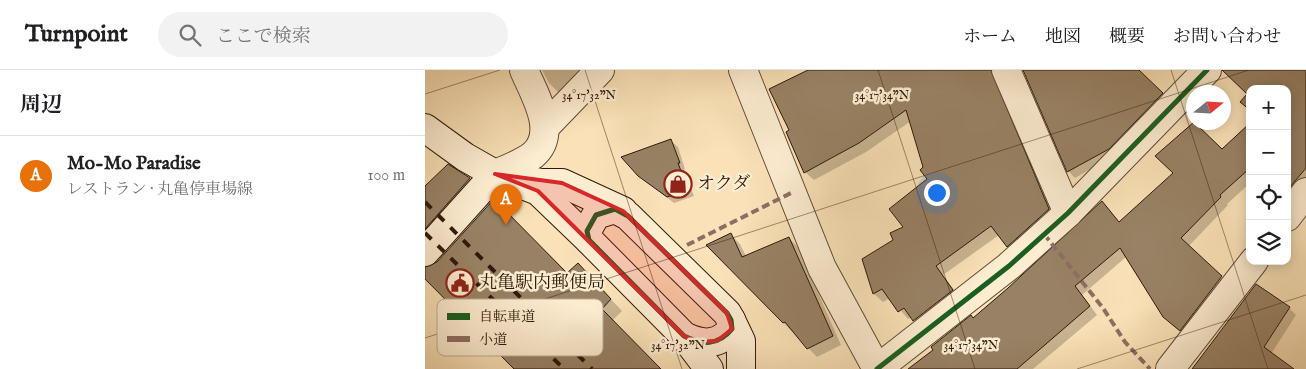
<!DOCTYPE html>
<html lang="ja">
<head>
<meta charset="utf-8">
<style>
	:root { --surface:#fff; --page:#f2f2f2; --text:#202124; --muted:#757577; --line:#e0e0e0; --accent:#1a73e8 }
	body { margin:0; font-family:"IM FELL English","Noto Serif JP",serif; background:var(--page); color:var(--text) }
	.controls { position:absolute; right:15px; top:15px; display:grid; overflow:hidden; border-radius:10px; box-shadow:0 2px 12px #0003 }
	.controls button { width:45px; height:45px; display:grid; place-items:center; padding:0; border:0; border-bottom:1px solid var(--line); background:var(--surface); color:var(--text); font:25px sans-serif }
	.compass { position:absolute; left:761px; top:15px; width:45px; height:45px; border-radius:50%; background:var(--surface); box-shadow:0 2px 12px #0003; rotate:72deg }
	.you { position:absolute; left:511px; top:122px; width:18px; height:18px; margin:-12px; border:4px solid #fff; border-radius:50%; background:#1a73e8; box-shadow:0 0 0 8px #1a73e833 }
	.badge { display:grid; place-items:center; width:32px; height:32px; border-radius:50%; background:var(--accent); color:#fff; font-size:16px; font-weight:700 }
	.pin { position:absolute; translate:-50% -41px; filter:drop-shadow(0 1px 2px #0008) }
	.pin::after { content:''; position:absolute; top:26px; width:18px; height:15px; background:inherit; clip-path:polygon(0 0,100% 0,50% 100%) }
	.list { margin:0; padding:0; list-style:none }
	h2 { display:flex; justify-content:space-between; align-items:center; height:65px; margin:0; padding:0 20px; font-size:21px }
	h2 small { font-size:16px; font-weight:400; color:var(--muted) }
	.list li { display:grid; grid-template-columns:32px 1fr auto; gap:15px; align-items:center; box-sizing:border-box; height:80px; padding:0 20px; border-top:1px solid var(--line) }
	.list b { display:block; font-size:19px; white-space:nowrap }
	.list p { margin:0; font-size:16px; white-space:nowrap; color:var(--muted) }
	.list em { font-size:16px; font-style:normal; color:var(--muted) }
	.icon { flex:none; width:28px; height:28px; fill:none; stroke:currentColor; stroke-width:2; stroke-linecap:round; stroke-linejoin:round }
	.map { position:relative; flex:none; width:881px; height:299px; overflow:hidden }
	header { display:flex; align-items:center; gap:30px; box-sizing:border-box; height:70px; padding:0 25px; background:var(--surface); border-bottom:1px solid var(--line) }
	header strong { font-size:24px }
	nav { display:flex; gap:28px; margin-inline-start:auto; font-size:18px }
	.search { width:350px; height:45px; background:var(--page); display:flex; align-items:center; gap:12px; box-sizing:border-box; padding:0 18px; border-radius:28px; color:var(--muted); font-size:19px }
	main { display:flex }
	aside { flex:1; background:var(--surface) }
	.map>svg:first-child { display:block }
	.shadow { fill:#0003 }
	.building { fill:#988164; stroke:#2d190a }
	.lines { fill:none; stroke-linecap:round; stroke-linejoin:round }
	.street-casing { stroke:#604b35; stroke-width:30 }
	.secondary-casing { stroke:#2d190a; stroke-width:30 }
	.street { stroke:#fcecd0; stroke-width:28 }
	.secondary { stroke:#fcecd0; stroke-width:28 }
	.rail { stroke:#2d190a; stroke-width:4; stroke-dasharray:9 9; stroke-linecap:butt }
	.quiet { stroke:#8d6e63; stroke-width:4; stroke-dasharray:8 4; stroke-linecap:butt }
	.cycleway-casing { stroke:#fcecd0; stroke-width:8 }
	.cycleway { stroke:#1b5e20; stroke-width:5 }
	.marked { fill:#d62828; fill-opacity:0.2; stroke:#d62828; stroke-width:4; stroke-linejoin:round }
	.ticks { fill:none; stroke:#2d190a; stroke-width:1; stroke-opacity:0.45 }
	.labels { text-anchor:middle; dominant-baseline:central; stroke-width:5; stroke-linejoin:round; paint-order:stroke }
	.poi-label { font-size:18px; fill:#2d190a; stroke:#fcecd0; text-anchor:start }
	.key { fill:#fcecd0; stroke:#bead95; stroke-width:1 }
	.key-label { font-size:14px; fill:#2d190a }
	.ticks-label { font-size:12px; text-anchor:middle; fill:#2d190a; stroke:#fcecd0; stroke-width:5; stroke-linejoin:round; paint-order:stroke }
</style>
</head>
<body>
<header>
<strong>Turnpoint</strong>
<div class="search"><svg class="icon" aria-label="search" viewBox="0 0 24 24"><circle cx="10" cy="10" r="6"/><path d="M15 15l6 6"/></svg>ここで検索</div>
<nav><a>ホーム</a><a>地図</a><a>概要</a><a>お問い合わせ</a></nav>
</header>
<main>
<aside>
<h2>周辺<small></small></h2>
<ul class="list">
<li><span class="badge" style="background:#e8710a">A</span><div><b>Mo-Mo Paradise</b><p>レストラン · 丸亀停車場線</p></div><em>100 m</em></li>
</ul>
</aside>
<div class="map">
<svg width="881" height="299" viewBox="0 0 881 299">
	<rect width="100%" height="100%" fill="#fae1b7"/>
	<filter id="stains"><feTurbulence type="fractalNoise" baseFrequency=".004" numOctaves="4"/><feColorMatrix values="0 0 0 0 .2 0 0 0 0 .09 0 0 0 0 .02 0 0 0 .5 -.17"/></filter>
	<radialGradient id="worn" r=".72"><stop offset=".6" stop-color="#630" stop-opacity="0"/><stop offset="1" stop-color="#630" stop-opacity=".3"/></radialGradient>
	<!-- shadow -->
	<g class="shadow">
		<path d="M117 0H170L158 13 133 22 124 13Z"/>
		<path d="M393 0H577L632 148 591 185 574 165 518 205 536 229 498 259 487 247 483 249 465 228 458 232 449 224 438 189 470 170 480 157 504 109 486 51 441 82 389 110 380 102 365 60Z"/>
		<path d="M599 0H712L743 30 690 85 650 108 643 101Z"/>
		<path d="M801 0H881V117L874 124 862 113V19H825V40L817 32 823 24Z"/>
		<path d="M825 55V113L802 134 803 135 763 177 804 215 763 268 748 255 701 187 657 225 672 245 608 299H485L548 249 654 156 677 132 695 153 797 81Z"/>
		<path d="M246 71 253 77 260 99 258 100 269 126 249 133 222 112Z"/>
		<path d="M23 95 45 109 56 120 0 183V118Z"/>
		<path d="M306 165 315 174 321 186 364 168 373 177 416 275 392 287 283 176Z"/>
		<path d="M12 194 164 206 197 241 187 251 234 299H90L0 207V198Z"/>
		<path d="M864 238 871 245 846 284 867 299H768Z"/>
	</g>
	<!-- building -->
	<g class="building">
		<path d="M383 0H566L624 139 582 177 566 156 511 196 528 220 488 251 479 238 473 242 457 219 448 224 437 189 468 170 465 163 478 157 464 139 502 109 495 100 498 97 481 40 434 73 379 103 361 62 364 60 344 19Z"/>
		<path d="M598 0H714L738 23 684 79 642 102Z"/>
		<path d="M797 0H881V98L865 117 862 114V19H825V40L815 32 822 24Z"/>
		<path d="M769 52 797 79 825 53V98L795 125 796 127 756 168 797 206 755 261 738 247 695 178 650 216 665 236 592 299H483L508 280 506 277 546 245 548 248 583 218 677 131 694 152 748 103 730 86Z"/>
		<path d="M246 69 255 93H253L263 120 242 127 213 106 196 87Z"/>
		<path d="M23 94 45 108 0 159V116Z"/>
		<path d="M69 129 142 203 153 193 186 229 177 239 236 299H89L0 209V197L12 192Z"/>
		<path d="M306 163 317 187 364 167 408 266 382 279 360 252 358 253 281 175Z"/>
		<path d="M831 214 865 237 839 277 869 299H767Z"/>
	</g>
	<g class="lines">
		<!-- street casing -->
		<g class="street-casing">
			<g id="street">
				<path d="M318 0 397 198 452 299"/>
				<path d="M581 0 643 143"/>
				<path d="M121 56 175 0"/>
				<path d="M70 104C82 99 98 93 108 85 134 63 109 24 99 0"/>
				<path d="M862 147 881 122"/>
				<path d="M452 299 584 196 643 143 782 0"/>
				<path d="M745 299 829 191"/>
			</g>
		</g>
		<!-- secondary casing -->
		<g class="secondary-casing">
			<g id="secondary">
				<path d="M0 58 40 87 70 104 113 121 164 170"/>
				<path d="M96 109 116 113H137L198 141"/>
				<path d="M190 139 203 146 302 243 306 250 307 259C293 276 277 275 259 266L164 170 162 161 171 145Z"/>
				<path d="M0 182 70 104"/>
				<path d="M306 250 316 271V299"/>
				<path d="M259 266 284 299"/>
			</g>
		</g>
		<!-- street -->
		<use href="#street" class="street"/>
		<!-- secondary -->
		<use href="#secondary" class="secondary"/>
		<!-- rail -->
		<g class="rail">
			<path d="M0 132 167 299"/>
			<path d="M0 163 139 299"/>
		</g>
		<!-- quiet -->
		<g class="quiet">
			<path d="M619 164 678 238 700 272 725 299"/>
			<path d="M262 175 368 122"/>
		</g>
		<!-- cycleway casing -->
		<g class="cycleway-casing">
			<g id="cycleway">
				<path d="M190 139 203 146 302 243 306 250 307 259C293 276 277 275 259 266L164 170 162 161 171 145Z"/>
				<path d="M452 299 584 196 643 143 782 0"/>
			</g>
		</g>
		<!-- cycleway -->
		<use href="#cycleway" class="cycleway"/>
	</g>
	<!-- marked area -->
	<path class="marked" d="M70 104 137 113 198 141 302 243 307 259 292 271 272 272 259 266 113 121Z"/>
	<!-- ticks -->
	<path class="ticks" d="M160 0 257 299M453 0 550 299M746 0 843 299M0 24 75 0M0 268 824 0M652 299 881 225"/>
	<!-- icons -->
	<defs>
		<g id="shop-ring" transform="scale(1.4375)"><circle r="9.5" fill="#fcecd0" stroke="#8f2418" stroke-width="1.5"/><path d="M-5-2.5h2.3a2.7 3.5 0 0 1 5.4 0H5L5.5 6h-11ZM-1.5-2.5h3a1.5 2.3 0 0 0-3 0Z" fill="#8f2418"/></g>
		<g id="civic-ring" transform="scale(1.4375)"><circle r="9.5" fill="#fcecd0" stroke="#8f2418" stroke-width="1.5"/><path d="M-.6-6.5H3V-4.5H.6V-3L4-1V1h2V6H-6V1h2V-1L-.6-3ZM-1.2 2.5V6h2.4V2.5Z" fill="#8f2418"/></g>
	</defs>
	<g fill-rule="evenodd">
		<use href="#shop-ring" x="253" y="114"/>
		<use href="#civic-ring" x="35" y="213"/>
	</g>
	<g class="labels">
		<!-- poi labels -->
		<g class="poi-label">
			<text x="272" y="114">オクダ</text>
			<text x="54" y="213">丸亀駅内郵便局</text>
		</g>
	</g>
	<!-- legend -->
	<rect x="12" y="229" width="166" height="57" rx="8" class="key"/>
	<rect x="22" y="243" width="23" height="7" fill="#1b5e20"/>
	<rect x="22" y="266" width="23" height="6" fill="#8d6e63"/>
	<g class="key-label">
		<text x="54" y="251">自転車道</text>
		<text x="54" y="274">小道</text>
	</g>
	<g class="ticks-label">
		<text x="164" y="29">34°17'32"N</text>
		<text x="457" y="29">34°17'34"N</text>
		<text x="253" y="279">34°17'32"N</text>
		<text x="546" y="279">34°17'34"N</text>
	</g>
	<rect width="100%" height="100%" filter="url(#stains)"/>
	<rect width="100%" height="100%" fill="url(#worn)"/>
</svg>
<div class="controls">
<button>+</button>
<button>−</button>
<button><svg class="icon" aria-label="locate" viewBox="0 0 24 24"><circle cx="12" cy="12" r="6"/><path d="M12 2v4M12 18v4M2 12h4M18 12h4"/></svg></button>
<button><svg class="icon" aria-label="layers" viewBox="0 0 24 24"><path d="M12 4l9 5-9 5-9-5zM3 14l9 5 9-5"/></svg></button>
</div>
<svg class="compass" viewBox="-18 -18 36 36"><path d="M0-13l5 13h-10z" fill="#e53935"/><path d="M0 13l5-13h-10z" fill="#757577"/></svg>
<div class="you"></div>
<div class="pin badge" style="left:81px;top:155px;background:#e8710a">A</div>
</div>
</main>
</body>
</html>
